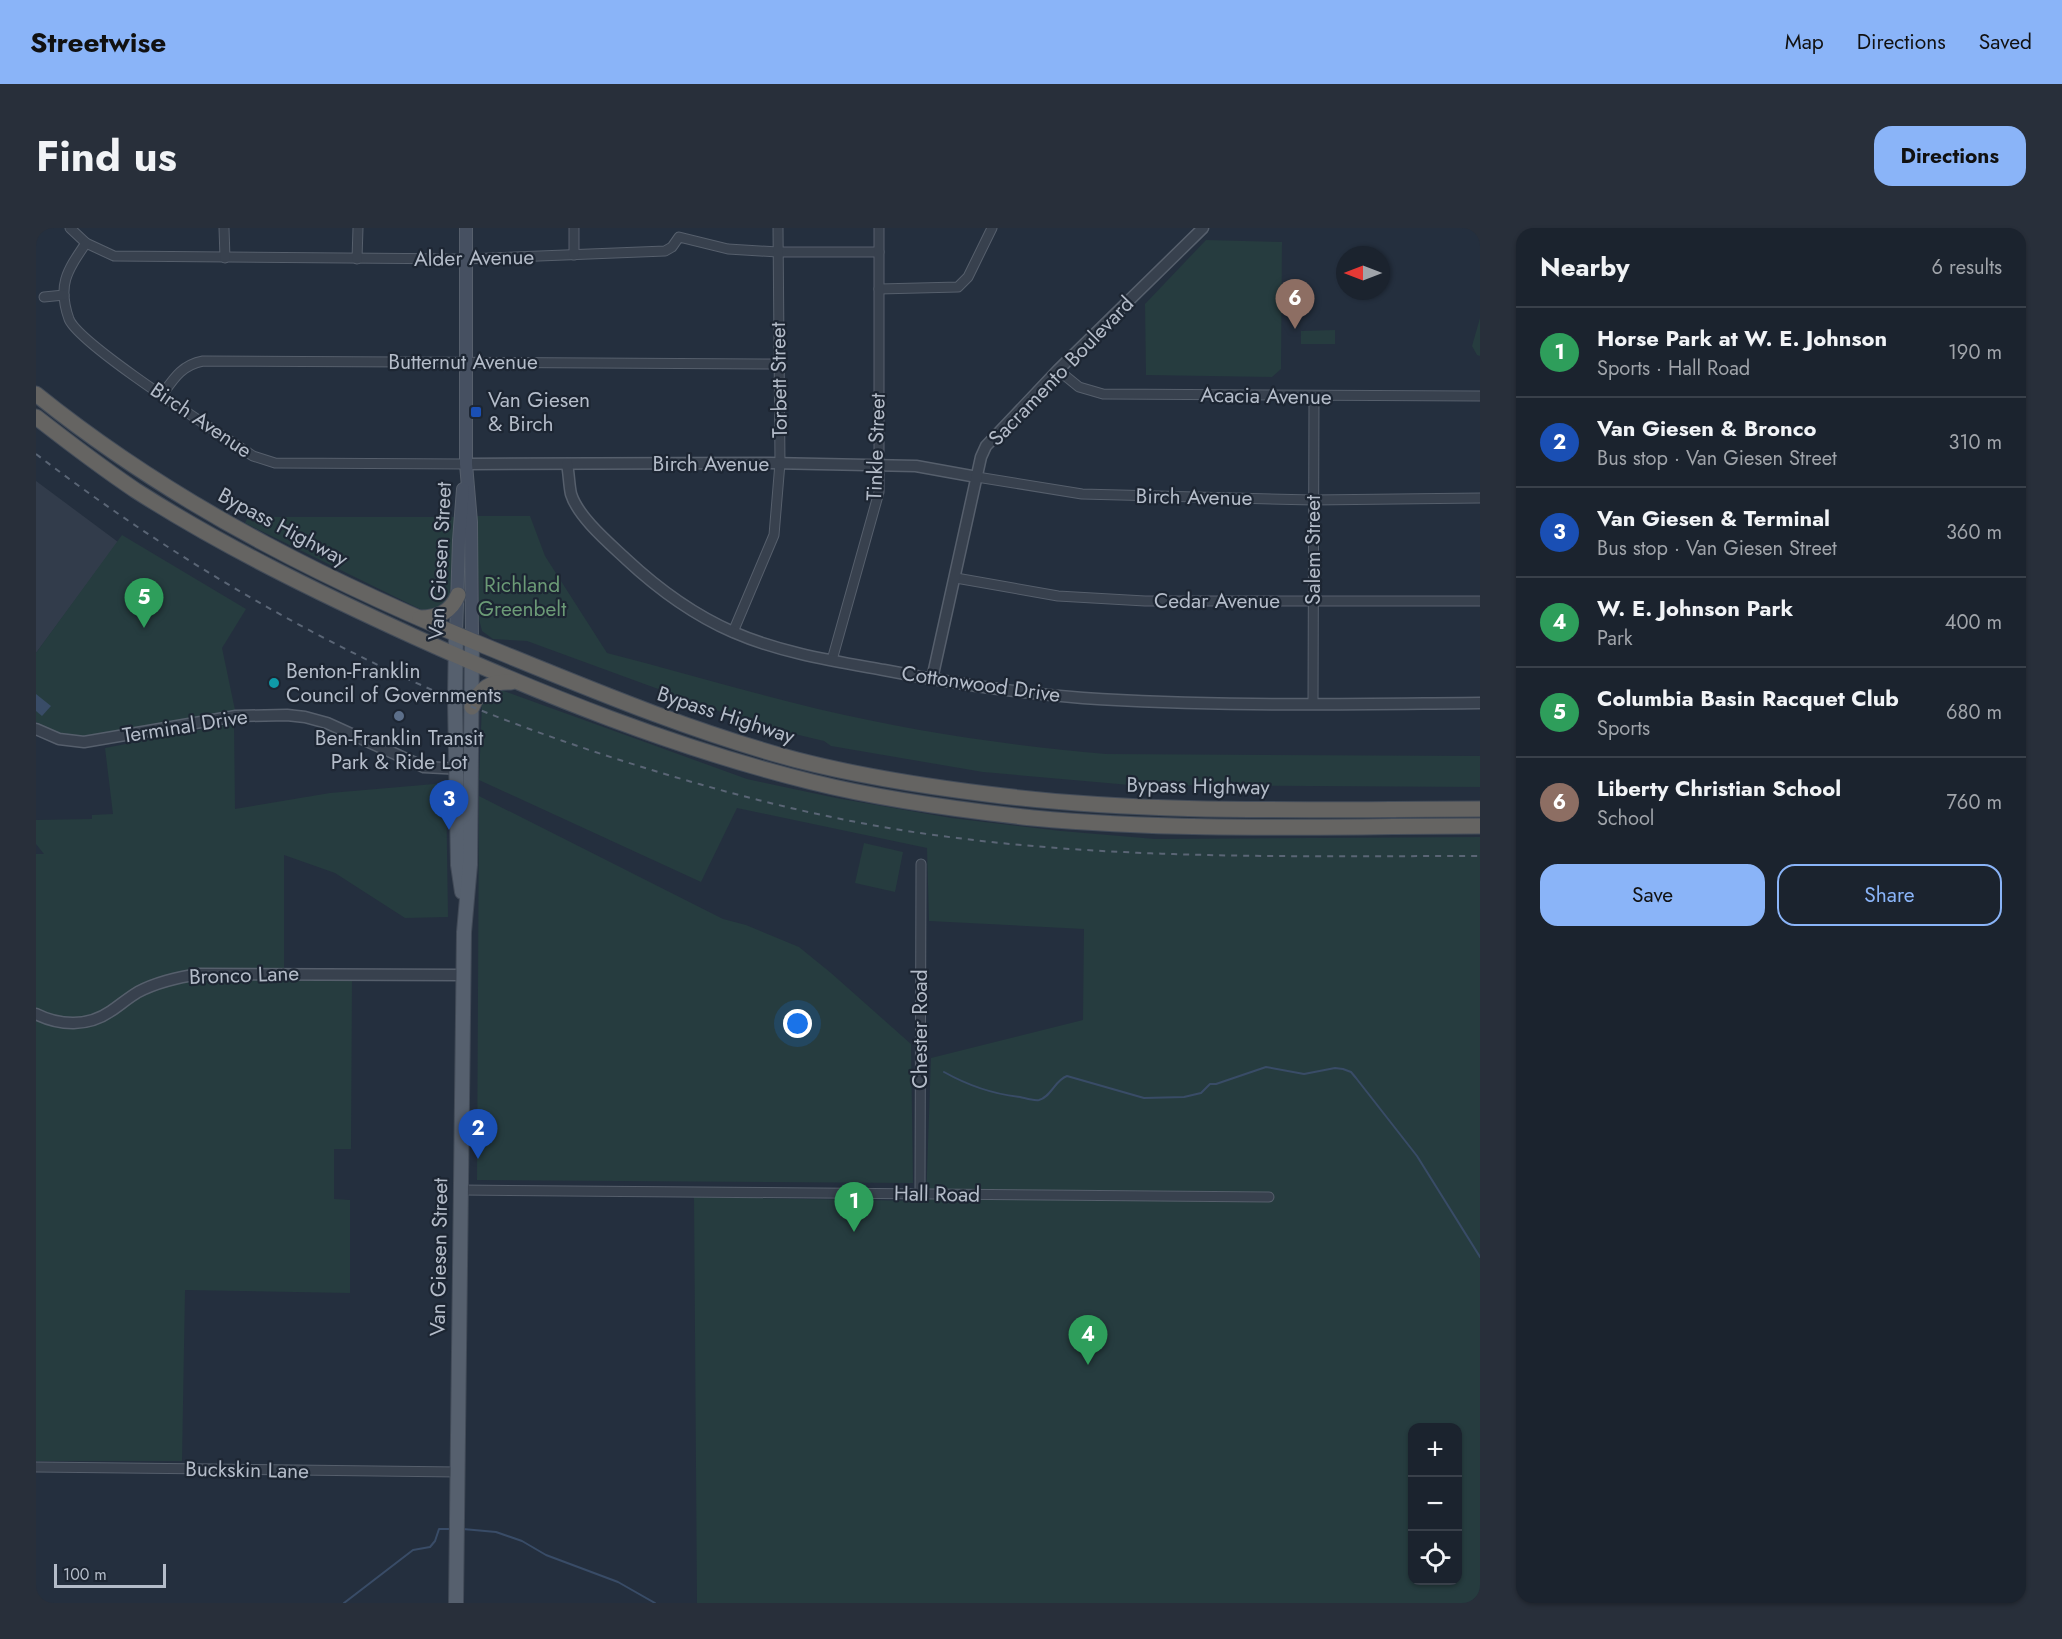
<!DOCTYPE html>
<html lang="en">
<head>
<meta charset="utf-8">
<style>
	:root { --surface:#1b232e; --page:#282f3a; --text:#f1f3f6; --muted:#a0a4aa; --line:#39404a; --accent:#8ab4f8 }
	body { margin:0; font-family:Jost,sans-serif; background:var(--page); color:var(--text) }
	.controls { position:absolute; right:18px; bottom:18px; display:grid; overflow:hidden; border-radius:12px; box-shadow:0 2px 4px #0004 }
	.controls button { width:54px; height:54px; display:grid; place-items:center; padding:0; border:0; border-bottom:2px solid var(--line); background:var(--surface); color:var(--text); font:30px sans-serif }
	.compass { position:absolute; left:1300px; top:18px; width:54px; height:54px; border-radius:50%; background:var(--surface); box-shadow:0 2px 4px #0004; rotate:270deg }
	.scale { position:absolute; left:18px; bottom:15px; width:112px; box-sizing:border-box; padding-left:6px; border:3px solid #b4bcc9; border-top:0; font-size:16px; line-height:21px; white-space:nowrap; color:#b4bcc9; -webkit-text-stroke:4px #1d2633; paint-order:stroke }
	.you { position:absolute; left:762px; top:796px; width:21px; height:21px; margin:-15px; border:4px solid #fff; border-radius:50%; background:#1a73e8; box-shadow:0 0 0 9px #1a73e833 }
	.badge { display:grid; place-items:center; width:39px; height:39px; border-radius:50%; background:var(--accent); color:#fff; font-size:20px; font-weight:700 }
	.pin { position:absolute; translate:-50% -50px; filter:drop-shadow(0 2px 3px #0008) }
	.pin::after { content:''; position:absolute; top:32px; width:21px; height:18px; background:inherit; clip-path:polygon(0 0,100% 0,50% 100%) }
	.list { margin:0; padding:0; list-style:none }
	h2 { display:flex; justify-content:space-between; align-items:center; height:78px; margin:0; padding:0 24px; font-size:26px }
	h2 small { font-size:20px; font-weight:400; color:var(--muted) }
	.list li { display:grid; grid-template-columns:39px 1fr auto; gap:18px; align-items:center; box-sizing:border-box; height:90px; padding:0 24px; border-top:2px solid var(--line) }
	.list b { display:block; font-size:22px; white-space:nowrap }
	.list p { margin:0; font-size:20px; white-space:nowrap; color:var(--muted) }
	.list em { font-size:20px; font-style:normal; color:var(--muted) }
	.actions { display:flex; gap:12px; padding:18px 24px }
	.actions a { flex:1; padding:14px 0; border:2px solid var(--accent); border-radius:18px; text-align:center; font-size:21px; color:var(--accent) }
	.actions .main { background:var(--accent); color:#111 }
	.icon { flex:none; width:33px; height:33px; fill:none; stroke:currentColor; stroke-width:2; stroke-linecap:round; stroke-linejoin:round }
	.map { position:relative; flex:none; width:1444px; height:1375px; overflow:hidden; border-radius:18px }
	header { display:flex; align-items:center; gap:36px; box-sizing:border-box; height:84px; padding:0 30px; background:var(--accent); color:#111 }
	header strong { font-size:28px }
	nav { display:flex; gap:33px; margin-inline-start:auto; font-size:21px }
	.intro { display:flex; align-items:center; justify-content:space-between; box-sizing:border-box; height:144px; padding:0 36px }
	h1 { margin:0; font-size:42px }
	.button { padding:15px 27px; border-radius:18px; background:var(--accent); color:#111; font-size:21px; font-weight:700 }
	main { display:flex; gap:36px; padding:0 36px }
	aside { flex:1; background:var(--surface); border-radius:18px; box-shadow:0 2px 4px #0004 }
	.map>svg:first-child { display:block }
	.airport { fill:#323c4b }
	.green { fill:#263c3f; fill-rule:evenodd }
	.water { fill:#394c67 }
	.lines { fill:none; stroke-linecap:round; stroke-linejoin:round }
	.stream { stroke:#394c67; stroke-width:2 }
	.minor-casing { stroke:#565f6c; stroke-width:11 }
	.tertiary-casing { stroke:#565f6c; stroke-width:13 }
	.secondary-casing { stroke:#565f6c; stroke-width:14 }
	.primary-casing { stroke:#414a57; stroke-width:16 }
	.trunk-casing { stroke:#434c59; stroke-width:17 }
	.minor { stroke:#38414e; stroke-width:9 }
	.tertiary { stroke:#38414e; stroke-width:10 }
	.secondary { stroke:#465061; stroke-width:12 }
	.primary { stroke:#56606e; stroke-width:14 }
	.trunk { stroke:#656462; stroke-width:15 }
	.rail { stroke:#5a6575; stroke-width:2; stroke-dasharray:6 6; stroke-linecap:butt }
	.transit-dot { fill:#1a4fb4; stroke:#1d2633; stroke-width:2 }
	.culture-dot { fill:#0f9aa8; stroke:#1d2633; stroke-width:2 }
	.service-dot { fill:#5c6f8a; stroke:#1d2633; stroke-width:2 }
	.labels { text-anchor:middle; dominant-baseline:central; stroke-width:4.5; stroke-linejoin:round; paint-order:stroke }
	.street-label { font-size:21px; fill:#b4bcc9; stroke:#1d2633 }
	.poi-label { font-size:21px; fill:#b4bcc9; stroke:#1d2633; text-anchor:start }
	.park-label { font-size:21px; fill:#6b9a76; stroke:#1d2633 }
</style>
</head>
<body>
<header>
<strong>Streetwise</strong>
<nav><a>Map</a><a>Directions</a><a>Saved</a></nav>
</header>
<div class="intro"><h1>Find us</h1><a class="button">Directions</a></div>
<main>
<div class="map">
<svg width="1444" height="1375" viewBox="0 0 1444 1375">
	<rect width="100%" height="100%" fill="#242f3e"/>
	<!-- airport -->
	<path class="airport" d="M0 253 82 314 0 425Z"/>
	<!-- green -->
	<g class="green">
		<path d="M1170 12 1246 14 1245 141 1236 149 1110 147 1109 76Z"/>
		<path d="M1444 90V128L1441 127 1436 118Z"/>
		<path d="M1299 102V116H1265V103Z"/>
		<path d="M441 288H494L509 328 571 425C641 443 711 464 782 481 875 503 975 518 1070 526L1444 528V559L1094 557 947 544 795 518 788 513 692 490 685 484 491 413 457 411 446 403 443 391V359L438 291Z"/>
		<path d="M212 289H420L414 370 405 380 390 384 209 295Z"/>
		<path d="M86 307 210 381 186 420 199 482 45 509 21 504 0 494V425Z"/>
		<path d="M462 461 711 551 800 570 915 590 1025 603 1119 611 1444 609V1375H661L658 969 890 973 895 830 1047 792 1048 701 893 693 891 620 701 580 665 654 443 552 446 476 449 467ZM1376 1200H1422V1352H1376Z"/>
		<path d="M194 496H198L199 581 294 565 410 555 412 689 369 690 299 645 248 627V752H316L315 921H298V971L314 972V1065L149 1062 146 1233H0V626H8L0 616V592L56 591V587L77 586 69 520Z"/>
		<path d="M443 568 687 691 710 697 763 719 795 745 875 816 877 955 441 952Z"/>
		<path d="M828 615 867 624 859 664 819 655Z"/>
	</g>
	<!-- water -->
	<path class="water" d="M0 466 15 478 6 488 0 483Z"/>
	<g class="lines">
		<!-- stream -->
		<g class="stream">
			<path d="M908 844C933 858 956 866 984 869 989 870 997 873 1003 872 1015 869 1019 852 1031 848L1108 870 1148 869 1165 865 1174 856H1180L1230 839 1268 846 1299 840 1307 841 1315 844 1320 850 1381 928 1444 1029"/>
			<path d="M427 1301 460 1304 486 1313 510 1327 582 1354 619 1375"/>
			<path d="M308 1375 377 1322 394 1319 399 1313 403 1301H415"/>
		</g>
		<!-- minor casing -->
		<g class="minor-casing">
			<g id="minor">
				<path d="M34 0 50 15 78 28 430 31 629 23 636 19 643 9 692 21 742 24H843"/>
				<path d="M188 0 189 30"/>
				<path d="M538 0V27"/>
				<path d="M50 15C31 43 21 57 33 91 43 117 186 207 217 228L239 235 430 236"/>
				<path d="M321 31 322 0"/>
				<path d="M843 61 922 59 932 49 956 0"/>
				<path d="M8 69 28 67"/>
				<path d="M1022 142 1043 159 1067 166 1444 168"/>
				<path d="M126 167C138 150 146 137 167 133L741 136"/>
				<path d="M941 249 1046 266 1277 272 1444 270"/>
				<path d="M920 350 1022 368 1109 373H1444"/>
				<path d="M697 404 738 307 744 235 742 0"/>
				<path d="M796 432 843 264V0"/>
				<path d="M1277 476 1278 169"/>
				<path d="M425 962 1233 969"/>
				<path d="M884 965 885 636"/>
				<path d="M0 1239 422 1244"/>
			</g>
		</g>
		<!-- tertiary casing -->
		<g class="tertiary-casing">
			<g id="tertiary">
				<path d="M430 236 734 235 880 238 941 249"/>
				<path d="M531 236C533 246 533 257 535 266 542 289 573 315 590 331 621 360 658 387 697 404 745 425 798 433 848 442 914 455 981 465 1047 470 1179 479 1312 476 1444 475"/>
				<path d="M896 451 945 229 950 218 1022 142 1167 0"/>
				<path d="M0 501 23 511 48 514 200 488 251 487 269 489 291 495 388 539 426 541"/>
				<path d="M0 786C24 798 52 799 75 783 84 777 92 770 102 764 121 754 143 749 164 746L428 747"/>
			</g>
		</g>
		<!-- secondary casing -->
		<g class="secondary-casing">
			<g id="secondary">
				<path d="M430 0V236L435 294 436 413"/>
				<path d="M420 407 423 312 427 261"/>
			</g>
		</g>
		<!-- primary casing -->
		<g class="primary-casing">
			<g id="primary">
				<path d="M420 407 419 472 422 637 426 664"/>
				<path d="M420 1375 428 704 434 637 436 413"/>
			</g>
		</g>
		<!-- trunk casing -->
		<g class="trunk-casing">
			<g id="trunk">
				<path d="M0 166C144 282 307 361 478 430 571 468 664 506 761 532 823 548 887 558 951 566 1114 587 1280 581 1444 581"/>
				<path d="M0 189C32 214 65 239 99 262 188 319 283 365 379 409 507 467 639 520 776 554 848 572 924 582 997 590 1145 604 1295 598 1444 598"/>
				<path d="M384 390C402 390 415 384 422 367"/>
				<path d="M436 479C444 460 454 453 475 454"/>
			</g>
		</g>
		<!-- minor -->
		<use href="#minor" class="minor"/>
		<!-- tertiary -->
		<use href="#tertiary" class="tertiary"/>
		<!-- secondary -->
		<use href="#secondary" class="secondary"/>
		<!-- primary -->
		<use href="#primary" class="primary"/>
		<!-- trunk -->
		<use href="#trunk" class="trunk"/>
		<!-- rail -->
		<path class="rail" d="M0 226C128 324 269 408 417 471 479 497 542 519 606 539 709 571 814 597 921 610 1095 632 1269 628 1444 628"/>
	</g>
	<!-- markers -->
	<rect class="transit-dot" x="434" y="178" width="12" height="12" rx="3"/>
	<circle class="culture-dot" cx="238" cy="455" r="6"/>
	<circle class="service-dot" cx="363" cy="488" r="6"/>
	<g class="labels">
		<!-- street labels -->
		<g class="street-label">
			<text transform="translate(438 30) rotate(-1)">Alder Avenue</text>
			<text x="427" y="134">Butternut Avenue</text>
			<text transform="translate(1025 143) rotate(-46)">Sacramento Boulevard</text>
			<text transform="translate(743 152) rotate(-91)">Torbett Street</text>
			<text transform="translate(1230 168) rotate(1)">Acacia Avenue</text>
			<text transform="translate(165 192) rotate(34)">Birch Avenue</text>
			<text transform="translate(840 219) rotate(-88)">Tinkle Street</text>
			<text x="675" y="236">Birch Avenue</text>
			<text transform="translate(1158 269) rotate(1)">Birch Avenue</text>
			<text transform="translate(247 299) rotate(28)">Bypass Highway</text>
			<text transform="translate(1277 322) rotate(-90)">Salem Street</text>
			<text transform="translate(404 333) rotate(-87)">Van Giesen Street</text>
			<text x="1181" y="373">Cedar Avenue</text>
			<text transform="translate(945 456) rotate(8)">Cottonwood Drive</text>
			<text transform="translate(690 487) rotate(18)">Bypass Highway</text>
			<text transform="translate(149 498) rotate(-9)">Terminal Drive</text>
			<text transform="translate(1162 558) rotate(1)">Bypass Highway</text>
			<text transform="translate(208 747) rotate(-2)">Bronco Lane</text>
			<text transform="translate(884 801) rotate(-90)">Chester Road</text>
			<text transform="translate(901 966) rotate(1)">Hall Road</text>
			<text transform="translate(403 1029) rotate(-89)">Van Giesen Street</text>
			<text transform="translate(211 1242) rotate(1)">Buckskin Lane</text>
		</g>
		<!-- poi labels -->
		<g class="poi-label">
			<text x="452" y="172">Van Giesen<tspan x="452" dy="24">&amp; Birch</tspan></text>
			<text x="250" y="443">Benton-Franklin<tspan x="250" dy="24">Council of Governments</tspan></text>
			<text x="363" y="510" text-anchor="middle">Ben-Franklin Transit<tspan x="363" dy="24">Park &amp; Ride Lot</tspan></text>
		</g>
		<!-- park labels -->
		<g class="park-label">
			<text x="486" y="357">Richland<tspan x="486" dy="24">Greenbelt</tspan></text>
		</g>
	</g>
</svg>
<div class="controls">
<button>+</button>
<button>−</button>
<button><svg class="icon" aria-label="locate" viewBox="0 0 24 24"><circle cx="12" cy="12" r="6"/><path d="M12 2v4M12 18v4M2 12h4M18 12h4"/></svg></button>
</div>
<svg class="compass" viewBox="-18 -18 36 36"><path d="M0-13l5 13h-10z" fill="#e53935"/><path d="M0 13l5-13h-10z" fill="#a0a4aa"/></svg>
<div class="scale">100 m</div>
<div class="you"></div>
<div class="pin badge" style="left:818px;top:1004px;background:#2e9e5b">1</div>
<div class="pin badge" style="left:442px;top:931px;background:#1a4fb4">2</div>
<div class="pin badge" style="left:413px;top:602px;background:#1a4fb4">3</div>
<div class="pin badge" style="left:1052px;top:1137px;background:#2e9e5b">4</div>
<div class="pin badge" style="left:108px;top:400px;background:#2e9e5b">5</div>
<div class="pin badge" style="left:1259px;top:101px;background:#8d6e63">6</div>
</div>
<aside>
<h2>Nearby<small>6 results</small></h2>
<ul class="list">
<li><span class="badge" style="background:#2e9e5b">1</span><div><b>Horse Park at W. E. Johnson</b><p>Sports · Hall Road</p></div><em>190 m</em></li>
<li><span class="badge" style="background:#1a4fb4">2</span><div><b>Van Giesen &amp; Bronco</b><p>Bus stop · Van Giesen Street</p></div><em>310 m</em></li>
<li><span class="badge" style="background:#1a4fb4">3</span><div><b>Van Giesen &amp; Terminal</b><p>Bus stop · Van Giesen Street</p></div><em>360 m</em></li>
<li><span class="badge" style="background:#2e9e5b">4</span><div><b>W. E. Johnson Park</b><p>Park</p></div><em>400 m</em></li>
<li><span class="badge" style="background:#2e9e5b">5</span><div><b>Columbia Basin Racquet Club</b><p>Sports</p></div><em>680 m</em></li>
<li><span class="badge" style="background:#8d6e63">6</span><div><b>Liberty Christian School</b><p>School</p></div><em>760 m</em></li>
</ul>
<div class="actions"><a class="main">Save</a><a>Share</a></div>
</aside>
</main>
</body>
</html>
